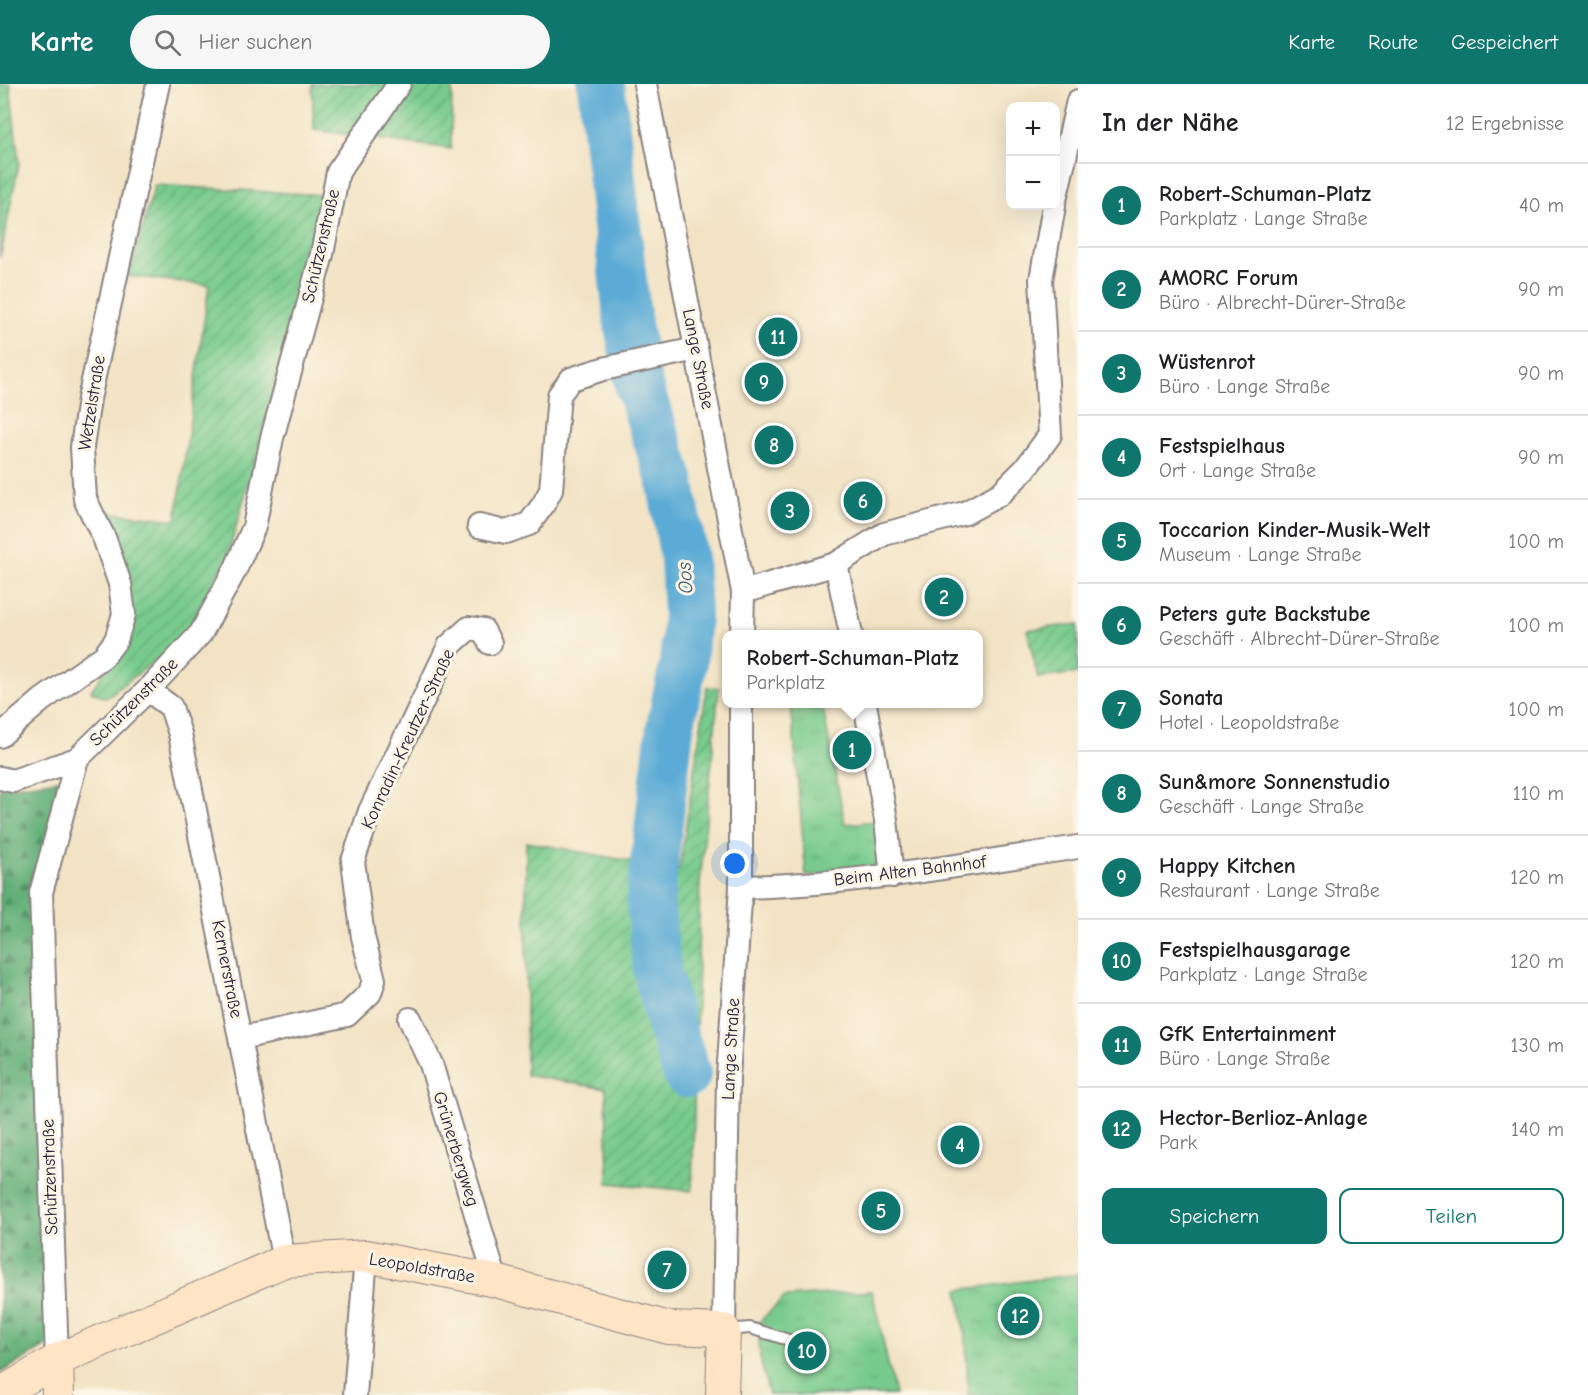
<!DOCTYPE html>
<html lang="de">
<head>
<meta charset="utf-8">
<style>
	:root { --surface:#fff; --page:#f6f6f6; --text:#202124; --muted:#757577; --line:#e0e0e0; --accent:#0f766e }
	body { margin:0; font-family:"Comic Neue",sans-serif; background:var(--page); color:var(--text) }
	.controls { position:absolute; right:18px; top:18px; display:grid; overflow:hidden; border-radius:12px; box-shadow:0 6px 24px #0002 }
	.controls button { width:54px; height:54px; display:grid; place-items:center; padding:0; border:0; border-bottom:2px solid var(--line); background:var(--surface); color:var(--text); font:30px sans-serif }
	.you { position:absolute; left:735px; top:780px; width:21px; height:21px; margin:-15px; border:4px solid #fff; border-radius:50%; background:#1a73e8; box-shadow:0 0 0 9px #1a73e833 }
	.badge { display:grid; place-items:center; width:39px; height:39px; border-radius:50%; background:var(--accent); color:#fff; font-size:20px; font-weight:700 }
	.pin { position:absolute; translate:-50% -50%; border:3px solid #fff; box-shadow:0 2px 6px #0006 }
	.popup { position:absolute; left:722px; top:546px; width:261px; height:78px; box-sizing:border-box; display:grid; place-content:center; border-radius:12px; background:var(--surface); filter:drop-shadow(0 2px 4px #0005); font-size:20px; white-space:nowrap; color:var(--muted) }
	.popup b { font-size:22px; color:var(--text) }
	.popup::after { content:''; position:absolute; left:50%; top:100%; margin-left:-12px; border:12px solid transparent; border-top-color:var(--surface) }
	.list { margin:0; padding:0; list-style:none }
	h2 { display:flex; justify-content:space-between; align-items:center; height:78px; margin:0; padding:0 24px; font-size:26px }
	h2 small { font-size:20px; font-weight:400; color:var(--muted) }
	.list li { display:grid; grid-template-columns:39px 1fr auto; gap:18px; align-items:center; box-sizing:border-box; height:84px; padding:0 24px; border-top:2px solid var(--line) }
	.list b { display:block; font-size:22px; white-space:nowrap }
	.list p { margin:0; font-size:20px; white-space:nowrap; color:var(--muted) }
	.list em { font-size:20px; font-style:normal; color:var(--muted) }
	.actions { display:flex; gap:12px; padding:18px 24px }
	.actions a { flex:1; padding:14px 0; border:2px solid var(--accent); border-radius:12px; text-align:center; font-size:21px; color:var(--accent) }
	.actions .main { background:var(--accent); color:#fff }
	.icon { flex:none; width:33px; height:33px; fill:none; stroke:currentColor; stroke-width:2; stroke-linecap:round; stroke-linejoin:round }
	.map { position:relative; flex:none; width:1078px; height:1311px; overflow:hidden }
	header { display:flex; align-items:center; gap:36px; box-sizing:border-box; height:84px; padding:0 30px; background:var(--accent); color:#fff }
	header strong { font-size:28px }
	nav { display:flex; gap:33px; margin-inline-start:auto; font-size:21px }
	.search { width:420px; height:54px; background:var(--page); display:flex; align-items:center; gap:15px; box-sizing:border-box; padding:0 21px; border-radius:33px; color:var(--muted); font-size:22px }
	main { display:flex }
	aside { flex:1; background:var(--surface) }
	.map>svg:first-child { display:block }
	.grass { fill:url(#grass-tufts); stroke:#4d7664; stroke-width:1.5 }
	.forest { fill:url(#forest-firs); stroke:#42685a; stroke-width:1.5 }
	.garden { fill:url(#garden-furrows); stroke:#4d7664; stroke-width:1.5 }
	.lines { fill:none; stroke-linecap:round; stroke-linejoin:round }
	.river { stroke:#5cabd6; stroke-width:48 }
	.lane-casing { stroke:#8a8280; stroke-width:14 }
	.street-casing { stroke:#8a8280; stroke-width:26 }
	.secondary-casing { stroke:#8a8280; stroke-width:34 }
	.lane { stroke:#fff; stroke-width:10 }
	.street { stroke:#fff; stroke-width:22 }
	.secondary { stroke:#ffe4c6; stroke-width:32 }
	.labels { text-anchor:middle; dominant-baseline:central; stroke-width:6; stroke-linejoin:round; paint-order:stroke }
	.street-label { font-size:18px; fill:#22223b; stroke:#fcf5e5 }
	.water-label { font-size:20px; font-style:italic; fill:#395979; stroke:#fcf5e5 }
</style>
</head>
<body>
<header>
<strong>Karte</strong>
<div class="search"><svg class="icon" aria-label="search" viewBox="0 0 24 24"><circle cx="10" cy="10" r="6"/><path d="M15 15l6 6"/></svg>Hier suchen</div>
<nav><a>Karte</a><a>Route</a><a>Gespeichert</a></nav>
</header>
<main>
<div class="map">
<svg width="1078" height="1311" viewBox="0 0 1078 1311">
	<defs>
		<pattern id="grass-tufts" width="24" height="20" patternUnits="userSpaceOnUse" patternTransform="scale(1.5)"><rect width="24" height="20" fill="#78cb8d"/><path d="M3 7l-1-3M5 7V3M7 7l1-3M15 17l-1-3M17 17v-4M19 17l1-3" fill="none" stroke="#68ae7b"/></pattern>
		<pattern id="forest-firs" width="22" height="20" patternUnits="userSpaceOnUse" patternTransform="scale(1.5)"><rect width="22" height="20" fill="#62af78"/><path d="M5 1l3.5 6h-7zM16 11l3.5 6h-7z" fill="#508e64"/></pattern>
		<pattern id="garden-furrows" width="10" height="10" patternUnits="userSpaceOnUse" patternTransform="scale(1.5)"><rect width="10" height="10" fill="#78cb8d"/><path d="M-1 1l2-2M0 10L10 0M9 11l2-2" fill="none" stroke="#68ae7b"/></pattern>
	</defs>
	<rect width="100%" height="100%" fill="#fcf5e5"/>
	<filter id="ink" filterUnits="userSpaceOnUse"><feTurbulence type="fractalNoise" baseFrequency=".0167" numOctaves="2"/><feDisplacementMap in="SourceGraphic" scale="12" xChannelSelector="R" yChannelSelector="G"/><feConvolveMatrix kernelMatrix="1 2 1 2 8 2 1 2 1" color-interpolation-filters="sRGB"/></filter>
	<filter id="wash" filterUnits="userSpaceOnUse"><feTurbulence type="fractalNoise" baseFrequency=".008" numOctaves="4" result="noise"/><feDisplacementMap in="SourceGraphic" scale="24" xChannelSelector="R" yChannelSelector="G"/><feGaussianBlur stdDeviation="1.35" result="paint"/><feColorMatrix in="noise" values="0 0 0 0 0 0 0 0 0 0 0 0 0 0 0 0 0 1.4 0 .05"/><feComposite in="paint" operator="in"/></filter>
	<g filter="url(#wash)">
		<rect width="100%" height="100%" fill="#f2e3c5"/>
		<!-- grass -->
		<g class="grass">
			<path d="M791 620H822L845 740 877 737 882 783 806 792Z"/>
			<path d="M1078 1190V1311H968L966 1259 958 1206Z"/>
			<path d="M872 1207 895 1311H769L760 1274 758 1239 785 1213Z"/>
		</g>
		<!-- forest -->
		<path class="forest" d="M59 696 35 808 48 1261 0 1289V704Z"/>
		<!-- garden -->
		<g class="garden">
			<path d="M0 0H10L19 79 0 174Z"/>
			<path d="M312 0H452L451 65 314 46Z"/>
			<path d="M155 101 323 111 261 355 227 475 182 556 106 614 91 607 131 547 107 428 176 436 209 201 128 192Z"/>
			<path d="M1078 540V589L1038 594 1027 546Z"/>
			<path d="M707 603 719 604 700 799 692 1107 608 1099 606 1005 526 991V758L679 786Z"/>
		</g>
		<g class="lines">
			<!-- river -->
			<path class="river" d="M601 0 628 240 638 299 670 395 684 474 687 531 683 580 670 644 650 815 657 886 671 942 687 990"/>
		</g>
	</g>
	<g filter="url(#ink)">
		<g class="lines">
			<!-- lane casing -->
			<g class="lane-casing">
				<path id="lane" d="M727 1246 750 1244 792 1257"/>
			</g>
			<!-- street casing -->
			<g class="street-casing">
				<g id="street">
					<path d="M645 0 743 508 742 550"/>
					<path d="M1056 112 1078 17"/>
					<path d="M479 442 506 448 529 440 543 421 551 406 559 311 571 295 603 285 696 265"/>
					<path d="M836 480 851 550"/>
					<path d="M743 508 836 480 884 450 965 429 1000 410 1025 385 1050 351 1041 196 1054 122"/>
					<path d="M148 606 171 623 180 650 284 1177"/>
					<path d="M865 620 886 736 892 792"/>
					<path d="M0 652 42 616 104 572 116 556 124 530 120 500 105 456 85 415 82 363 89 315 158 0"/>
					<path d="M0 694 13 697 77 675"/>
					<path d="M741 803C854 801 966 780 1078 763"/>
					<path d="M410 935 431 980 496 1197"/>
					<path d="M241 954 347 931 370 909 374 896 363 853 353 777 370 727 449 562 469 544 483 546 490 559"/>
					<path d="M724 1246 728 993 741 803V620"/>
					<path d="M57 1276 41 809 77 675 148 606 201 549 235 486 254 443 272 354 322 170 338 88 399 0"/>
					<path d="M355 1311 366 1172"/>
				</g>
			</g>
			<!-- secondary casing -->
			<g class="secondary-casing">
				<g id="secondary">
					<path d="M57 1276 58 1311"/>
					<path d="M0 1310 57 1276 284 1177 366 1172 496 1197 669 1244 724 1246 722 1311"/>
				</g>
			</g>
			<!-- lane -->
			<use href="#lane" class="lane"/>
			<!-- street -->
			<use href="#street" class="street"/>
			<!-- secondary -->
			<use href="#secondary" class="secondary"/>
		</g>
	</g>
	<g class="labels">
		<!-- street labels -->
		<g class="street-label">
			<text transform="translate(321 162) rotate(-77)">Schützenstraße</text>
			<text transform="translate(698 275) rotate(79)">Lange Straße</text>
			<text transform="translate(92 319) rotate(-81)">Wetzelstraße</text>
			<text transform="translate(134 618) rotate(-45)">Schützenstraße</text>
			<text transform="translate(408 655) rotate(-65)">Konradin-Kreutzer-Straße</text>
			<text transform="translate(910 787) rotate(-7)">Beim Alten Bahnhof</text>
			<text transform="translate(227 885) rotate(79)">Kernerstraße</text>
			<text transform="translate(731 965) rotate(-87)">Lange Straße</text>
			<text transform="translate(456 1065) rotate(73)">Grünerbergweg</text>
			<text transform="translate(50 1093) rotate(-92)">Schützenstraße</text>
			<text transform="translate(422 1184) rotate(10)">Leopoldstraße</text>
		</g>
		<!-- water labels -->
		<g class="water-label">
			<text transform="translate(685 494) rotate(-94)">Oos</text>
		</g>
	</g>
</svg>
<div class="controls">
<button>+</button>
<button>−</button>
</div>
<div class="you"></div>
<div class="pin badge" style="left:852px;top:666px">1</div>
<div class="popup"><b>Robert-Schuman-Platz</b>Parkplatz</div>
<div class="pin badge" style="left:944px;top:513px">2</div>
<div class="pin badge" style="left:790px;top:427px">3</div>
<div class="pin badge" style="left:960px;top:1061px">4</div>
<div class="pin badge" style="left:881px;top:1127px">5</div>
<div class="pin badge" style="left:863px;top:417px">6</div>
<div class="pin badge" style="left:667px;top:1186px">7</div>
<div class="pin badge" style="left:774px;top:361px">8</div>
<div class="pin badge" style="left:764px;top:298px">9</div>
<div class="pin badge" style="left:807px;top:1267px">10</div>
<div class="pin badge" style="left:778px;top:253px">11</div>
<div class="pin badge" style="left:1020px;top:1232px">12</div>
</div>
<aside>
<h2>In der Nähe<small>12 Ergebnisse</small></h2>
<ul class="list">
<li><span class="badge">1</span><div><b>Robert-Schuman-Platz</b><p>Parkplatz · Lange Straße</p></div><em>40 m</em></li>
<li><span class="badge">2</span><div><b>AMORC Forum</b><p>Büro · Albrecht-Dürer-Straße</p></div><em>90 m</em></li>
<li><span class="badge">3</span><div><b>Wüstenrot</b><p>Büro · Lange Straße</p></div><em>90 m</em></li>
<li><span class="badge">4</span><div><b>Festspielhaus</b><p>Ort · Lange Straße</p></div><em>90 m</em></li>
<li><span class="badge">5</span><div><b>Toccarion Kinder-Musik-Welt</b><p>Museum · Lange Straße</p></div><em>100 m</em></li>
<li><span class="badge">6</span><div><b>Peters gute Backstube</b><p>Geschäft · Albrecht-Dürer-Straße</p></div><em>100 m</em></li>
<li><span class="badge">7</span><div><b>Sonata</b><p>Hotel · Leopoldstraße</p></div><em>100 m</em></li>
<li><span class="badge">8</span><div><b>Sun&amp;more Sonnenstudio</b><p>Geschäft · Lange Straße</p></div><em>110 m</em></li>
<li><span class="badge">9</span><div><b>Happy Kitchen</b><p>Restaurant · Lange Straße</p></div><em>120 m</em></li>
<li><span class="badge">10</span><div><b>Festspielhausgarage</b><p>Parkplatz · Lange Straße</p></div><em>120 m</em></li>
<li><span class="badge">11</span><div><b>GfK Entertainment</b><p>Büro · Lange Straße</p></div><em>130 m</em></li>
<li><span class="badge">12</span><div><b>Hector-Berlioz-Anlage</b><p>Park</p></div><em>140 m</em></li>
</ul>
<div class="actions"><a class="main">Speichern</a><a>Teilen</a></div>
</aside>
</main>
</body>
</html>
